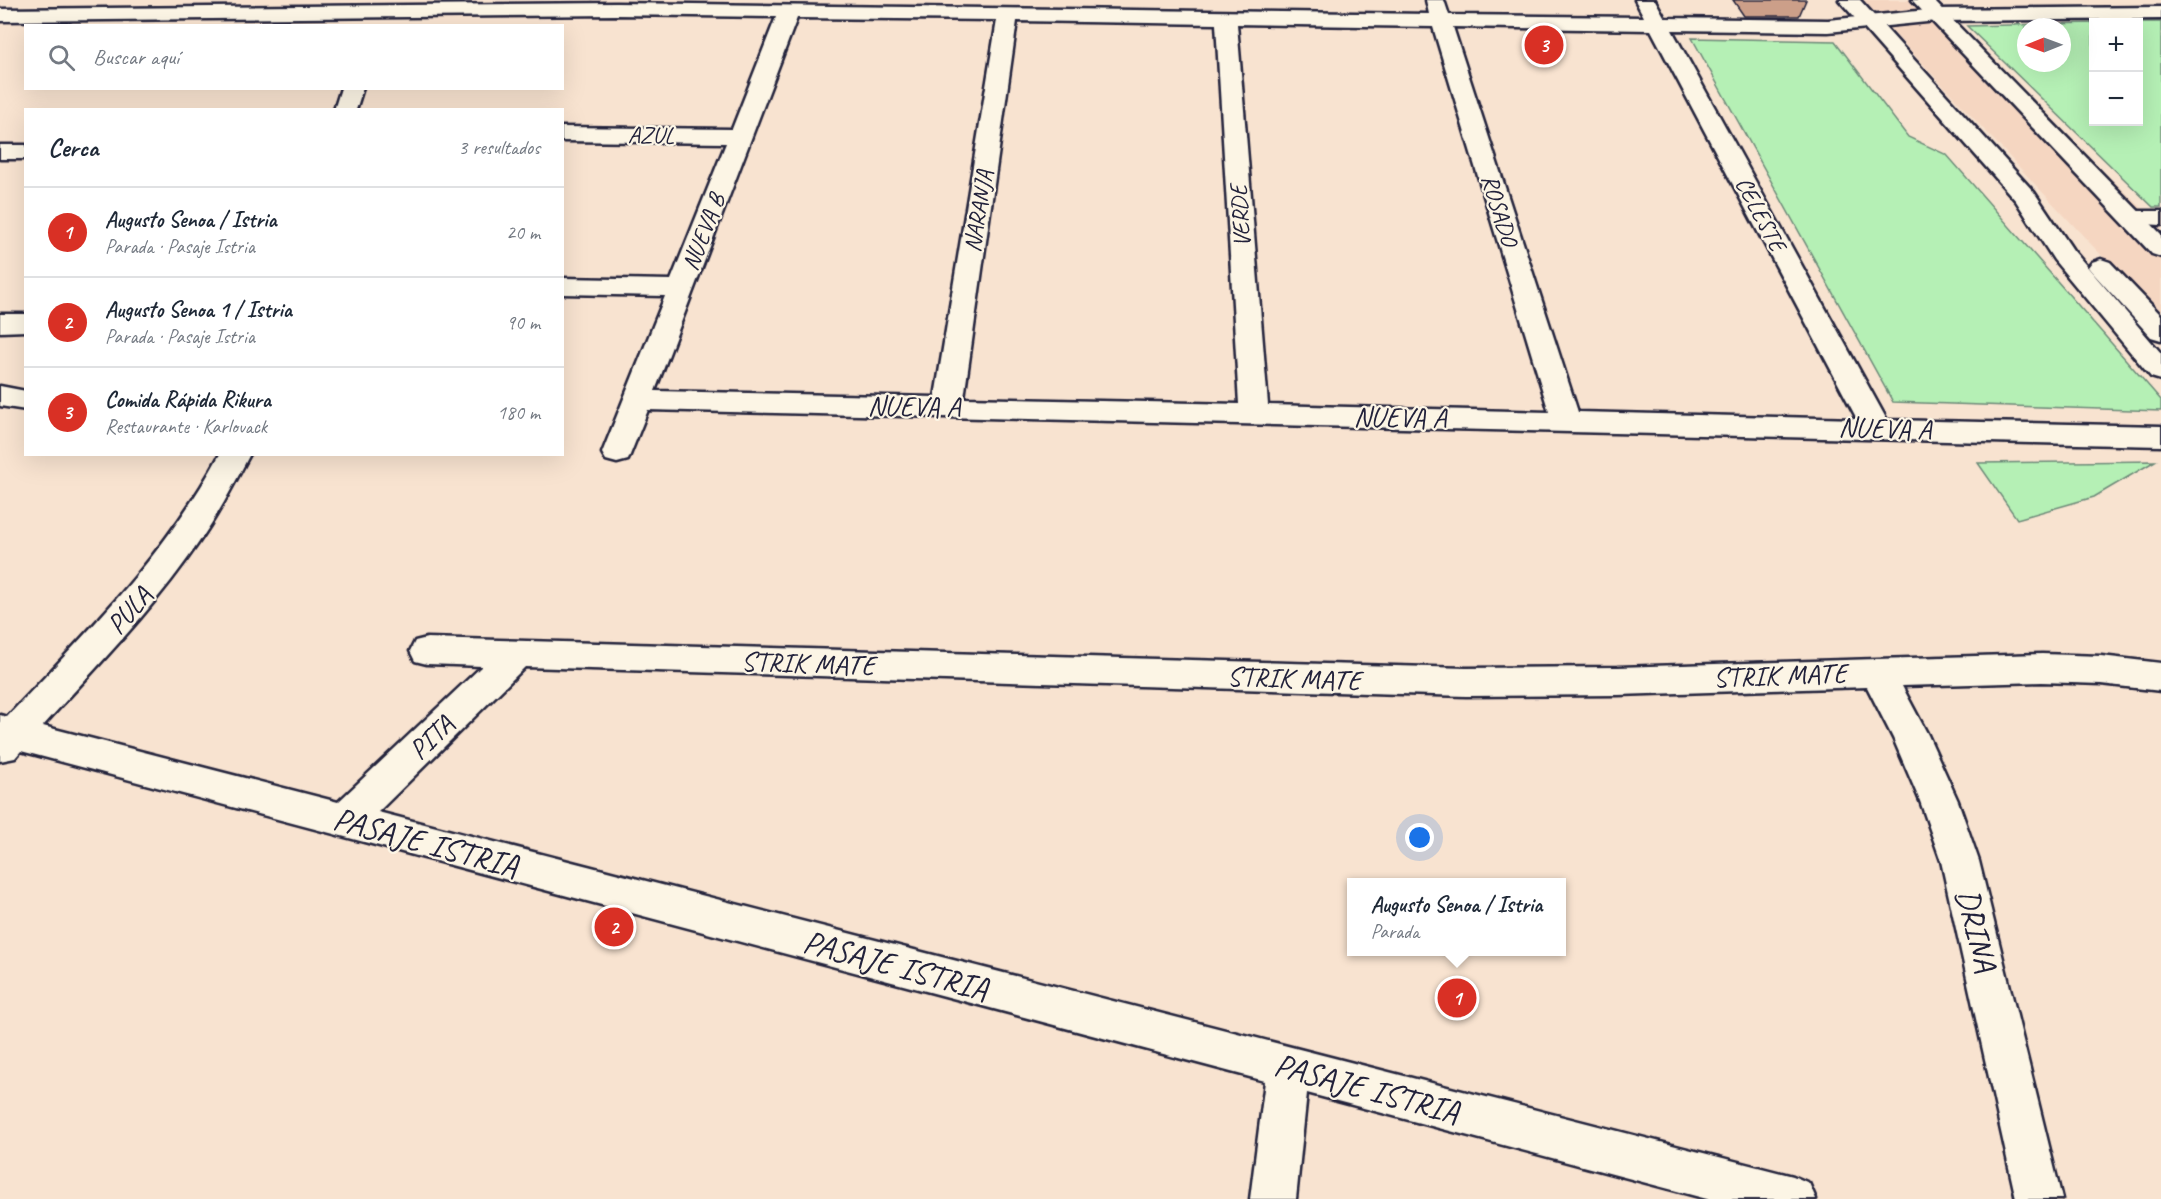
<!DOCTYPE html>
<html lang="es">
<head>
<meta charset="utf-8">
<style>
	:root { --surface:#fff; --page:#f6f6f7; --text:#1f2937; --muted:#747a83; --line:#e0e1e3; --accent:#d93025 }
	body { margin:0; font-family:Caveat,sans-serif; background:var(--page); color:var(--text) }
	.controls { position:absolute; right:18px; top:18px; display:grid; overflow:hidden; border-radius:0px; box-shadow:0 6px 24px #0002 }
	.controls button { width:54px; height:54px; display:grid; place-items:center; padding:0; border:0; border-bottom:2px solid var(--line); background:var(--surface); color:var(--text); font:30px sans-serif }
	.compass { position:absolute; left:2017px; top:18px; width:54px; height:54px; border-radius:50%; background:var(--surface); box-shadow:0 6px 24px #0002; rotate:269deg }
	.you { position:absolute; left:1420px; top:838px; width:21px; height:21px; margin:-15px; border:4px solid #fff; border-radius:50%; background:#1a73e8; box-shadow:0 0 0 9px #1a73e833 }
	.badge { display:grid; place-items:center; width:39px; height:39px; border-radius:50%; background:var(--accent); color:#fff; font-size:20px; font-weight:700 }
	.pin { position:absolute; translate:-50% -50%; border:3px solid #fff; box-shadow:0 2px 6px #0006 }
	.popup { position:absolute; left:1347px; top:878px; width:219px; height:78px; box-sizing:border-box; display:grid; place-content:center; border-radius:0px; background:var(--surface); filter:drop-shadow(0 2px 4px #0005); font-size:20px; white-space:nowrap; color:var(--muted) }
	.popup b { font-size:22px; color:var(--text) }
	.popup::after { content:''; position:absolute; left:50%; top:100%; margin-left:-12px; border:12px solid transparent; border-top-color:var(--surface) }
	.list { margin:0; padding:0; list-style:none }
	h2 { display:flex; justify-content:space-between; align-items:center; height:78px; margin:0; padding:0 24px; font-size:26px }
	h2 small { font-size:20px; font-weight:400; color:var(--muted) }
	.list li { display:grid; grid-template-columns:39px 1fr auto; gap:18px; align-items:center; box-sizing:border-box; height:90px; padding:0 24px; border-top:2px solid var(--line) }
	.list b { display:block; font-size:22px; white-space:nowrap }
	.list p { margin:0; font-size:20px; white-space:nowrap; color:var(--muted) }
	.list em { font-size:20px; font-style:normal; color:var(--muted) }
	.icon { flex:none; width:33px; height:33px; fill:none; stroke:currentColor; stroke-width:2; stroke-linecap:round; stroke-linejoin:round }
	.map { position:relative; flex:none; width:2161px; height:1199px; overflow:hidden }
	.search { position:absolute; background:var(--surface); box-shadow:0 6px 24px #0002; left:24px; top:24px; width:540px; height:66px; display:flex; align-items:center; gap:15px; box-sizing:border-box; padding:0 21px; border-radius:0px; color:var(--muted); font-size:22px }
	.panel { position:absolute; background:var(--surface); box-shadow:0 6px 24px #0002; left:24px; top:108px; width:540px; height:348px; border-radius:0px }
	.map>svg:first-child { display:block }
	.built { fill:#f5d6c1 }
	.green { fill:#b5f0b5; stroke:#6c8978; stroke-width:1.5; fill-rule:evenodd }
	.lines { fill:none; stroke-linecap:round; stroke-linejoin:round }
	.minor-casing { stroke:#22223b; stroke-width:5 }
	.major-casing { stroke:#22223b; stroke-width:5 }
	.minor { fill:#fcf5e5; fill-rule:evenodd }
	.major { fill:#fcf5e5; fill-rule:evenodd }
	.wall { fill:#cc9f89; stroke:#22223b; stroke-width:1.5 }
	.labels { text-anchor:middle; dominant-baseline:central; stroke-width:4.5; stroke-linejoin:round; paint-order:stroke }
	.far-street-label { font-size:24px; fill:#22223b; stroke:#fcf5e5 }
	.street-label { font-size:28px; fill:#22223b; stroke:#fcf5e5 }
	.near-street-label { font-size:33px; fill:#22223b; stroke:#fcf5e5 }
</style>
</head>
<body>
<div class="map">
<svg width="2161" height="1199" viewBox="0 0 2161 1199">
	<rect width="100%" height="100%" fill="#f8e3d0"/>
	<filter id="ink" filterUnits="userSpaceOnUse"><feTurbulence type="fractalNoise" baseFrequency=".0167" numOctaves="2"/><feDisplacementMap in="SourceGraphic" scale="12" xChannelSelector="R" yChannelSelector="G"/><feConvolveMatrix kernelMatrix="1 2 1 2 8 2 1 2 1" color-interpolation-filters="sRGB"/></filter>
	<g filter="url(#ink)">
		<!-- built -->
		<path class="built" d="M1863 0H1934L2048 119 2161 226V319Z"/>
		<!-- green -->
		<g class="green">
			<path d="M2123 22H2161V207H2153L1967 26 2093 23 2094 122H2138V22ZM2026 27H2062V63H2026Z"/>
			<path d="M1692 38 1835 41 1908 137 1947 155 2161 400V411L1893 402Z"/>
			<path d="M2155 461 2094 497 2017 519 1978 463Z"/>
		</g>
		<g class="lines">
			<!-- minor casing -->
			<g class="minor-casing">
				<g id="minor">
					<path d="M1426 0H1444L1449 15 1644 17 1635 0H1655L1665 18 1828 20 1937 9 2161 7V19L1937 21 1828 32 1672 30 1887 420 2161 426V446L648 410 628 460 617 463 606 460 602 453 665 296 562 294V278L671 280 726 143 562 141V127L732 129 776 17 616 15 0 21V9L616 3 1429 14ZM797 18 997 20 935 397 655 391ZM1017 21 1216 24 1239 404 964 398ZM1237 24 1433 27 1549 412 1268 405ZM1453 27 1651 30 1857 419 1578 412Z"/>
					<path d="M341 88H363L356 110H334Z"/>
					<rect x="0" y="145" width="26" height="14"/>
					<path d="M2133 211H2161V225L2124 223 2121 218 2124 213Z"/>
					<path d="M0 314H26V331L0 332Z"/>
					<path d="M0 386 26 391V410L0 406Z"/>
					<path d="M220 454H250C233 486 217 517 197 545 152 611 96 667 43 726L338 802 482 666 427 664 415 661 410 651 415 641 427 638 1466 668 1618 667 2042 654 2101 656 2161 663V691L2101 684 2042 682 1902 686 1928 735 1958 801 1979 861 2062 1199H2016L1941 861 1920 801 1893 738 1867 687 1618 695 1466 696 525 667 378 812 1793 1176 1809 1183 1816 1199H1707L1307 1093 1296 1199H1250L1265 1081 21 751 15 758 0 761V715L7 717C86 633 164 557 220 454Z"/>
				</g>
			</g>
			<!-- major casing -->
			<g class="major-casing">
				<g id="major">
					<path d="M1839 0H1860L2034 192 2073 250 2161 353V380L2151 377 2054 260 2016 201Z"/>
					<path d="M1912 0H1933L2161 234V257L2152 254Z"/>
					<path d="M2101 259 2110 262 2161 315V340L2151 337 2092 272 2088 267 2092 262Z"/>
				</g>
			</g>
			<!-- minor -->
			<use href="#minor" class="minor"/>
			<!-- major -->
			<use href="#major" class="major"/>
		</g>
		<!-- wall -->
		<path class="wall" d="M1733 0H1806L1799 16H1744Z"/>
	</g>
	<g class="labels">
		<!-- far-street labels -->
		<g class="far-street-label">
			<text transform="translate(651 135) rotate(1)">AZUL</text>
			<text transform="translate(1500 210) rotate(73)">ROSADO</text>
			<text transform="translate(978 211) rotate(-81)">NARANJA</text>
			<text transform="translate(1761 214) rotate(62)">CELESTE</text>
			<text transform="translate(1240 216) rotate(-94)">VERDE</text>
			<text transform="translate(703 232) rotate(-69)">NUEVA B</text>
		</g>
		<!-- street labels -->
		<g class="street-label">
			<text transform="translate(914 406) rotate(1)">NUEVA A</text>
			<text transform="translate(1400 417) rotate(1)">NUEVA A</text>
			<text transform="translate(1885 428) rotate(2)">NUEVA A</text>
			<text transform="translate(129 610) rotate(-49)">PULA</text>
			<text transform="translate(808 663) rotate(2)">STRIK MATE</text>
			<text transform="translate(1780 675) rotate(-2)">STRIK MATE</text>
			<text transform="translate(1294 678) rotate(2)">STRIK MATE</text>
			<text transform="translate(431 737) rotate(-44)">PITA</text>
		</g>
		<!-- near-street labels -->
		<g class="near-street-label">
			<text transform="translate(426 842) rotate(15)">PASAJE ISTRIA</text>
			<text transform="translate(1977 930) rotate(76)">DRINA</text>
			<text transform="translate(896 965) rotate(15)">PASAJE ISTRIA</text>
			<text transform="translate(1367 1088) rotate(15)">PASAJE ISTRIA</text>
		</g>
	</g>
</svg>
<div class="controls">
<button>+</button>
<button>−</button>
</div>
<svg class="compass" viewBox="-18 -18 36 36"><path d="M0-13l5 13h-10z" fill="#e53935"/><path d="M0 13l5-13h-10z" fill="#747a83"/></svg>
<div class="you"></div>
<div class="pin badge" style="left:1457px;top:998px">1</div>
<div class="popup"><b>Augusto Senoa / Istria</b>Parada</div>
<div class="pin badge" style="left:614px;top:927px">2</div>
<div class="pin badge" style="left:1544px;top:45px">3</div>
<div class="search"><svg class="icon" aria-label="search" viewBox="0 0 24 24"><circle cx="10" cy="10" r="6"/><path d="M15 15l6 6"/></svg>Buscar aquí</div>
<section class="panel">
<h2>Cerca<small>3 resultados</small></h2>
<ul class="list">
<li><span class="badge">1</span><div><b>Augusto Senoa / Istria</b><p>Parada · Pasaje Istria</p></div><em>20 m</em></li>
<li><span class="badge">2</span><div><b>Augusto Senoa 1 / Istria</b><p>Parada · Pasaje Istria</p></div><em>90 m</em></li>
<li><span class="badge">3</span><div><b>Comida Rápida Rikura</b><p>Restaurante · Karlovack</p></div><em>180 m</em></li>
</ul>
</section>
</div>
</body>
</html>
